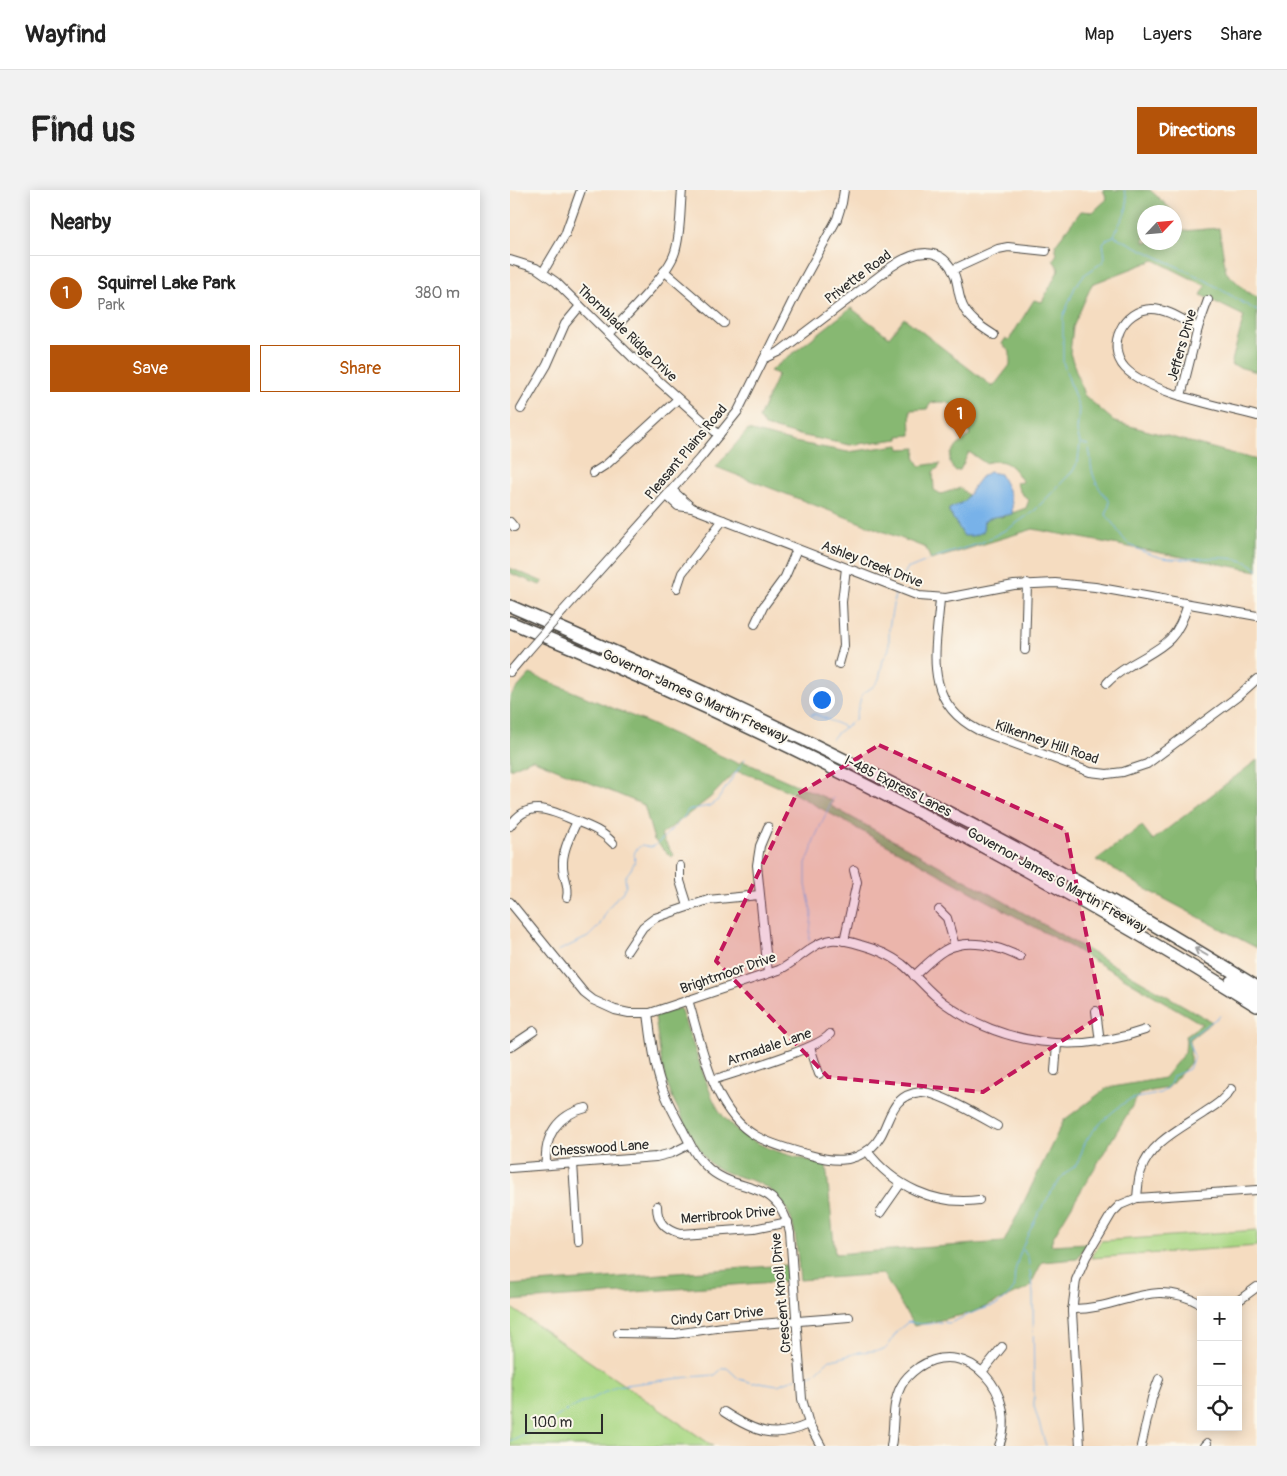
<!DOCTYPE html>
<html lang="en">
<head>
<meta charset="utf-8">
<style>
	:root { --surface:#fff; --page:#f2f2f2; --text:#222; --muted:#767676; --line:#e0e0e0; --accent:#b45309 }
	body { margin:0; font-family:Pangolin,sans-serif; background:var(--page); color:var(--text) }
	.controls { position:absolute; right:15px; bottom:15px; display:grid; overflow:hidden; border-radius:0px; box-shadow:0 2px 12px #0003 }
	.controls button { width:45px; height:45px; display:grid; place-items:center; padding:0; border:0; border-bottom:1px solid var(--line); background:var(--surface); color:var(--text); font:25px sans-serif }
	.compass { position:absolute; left:627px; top:15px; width:45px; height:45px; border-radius:50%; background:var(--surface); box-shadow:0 2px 12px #0003; rotate:64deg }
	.scale { position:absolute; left:15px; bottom:12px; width:78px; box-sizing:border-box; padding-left:5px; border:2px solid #2b2b2b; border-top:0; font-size:14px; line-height:18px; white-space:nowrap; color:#2b2b2b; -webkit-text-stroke:4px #fbf7ec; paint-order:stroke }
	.you { position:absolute; left:311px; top:509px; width:18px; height:18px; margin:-12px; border:4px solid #fff; border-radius:50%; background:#1a73e8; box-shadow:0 0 0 8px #1a73e833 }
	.badge { display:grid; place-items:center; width:32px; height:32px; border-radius:50%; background:var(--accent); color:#fff; font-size:16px; font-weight:700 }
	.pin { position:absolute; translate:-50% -41px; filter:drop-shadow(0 1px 2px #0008) }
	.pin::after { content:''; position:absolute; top:26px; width:18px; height:15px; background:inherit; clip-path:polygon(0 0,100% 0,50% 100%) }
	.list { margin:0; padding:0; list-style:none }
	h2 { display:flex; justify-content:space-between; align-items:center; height:65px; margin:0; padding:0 20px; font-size:21px }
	h2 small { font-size:16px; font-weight:400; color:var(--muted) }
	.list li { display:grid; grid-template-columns:32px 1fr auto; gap:15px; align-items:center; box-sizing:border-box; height:75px; padding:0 20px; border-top:1px solid var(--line) }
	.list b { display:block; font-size:19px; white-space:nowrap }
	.list p { margin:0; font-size:16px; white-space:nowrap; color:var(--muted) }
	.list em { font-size:16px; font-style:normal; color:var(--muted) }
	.actions { display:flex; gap:10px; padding:15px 20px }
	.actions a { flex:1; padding:11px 0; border:1px solid var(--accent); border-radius:0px; text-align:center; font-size:18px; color:var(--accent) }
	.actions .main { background:var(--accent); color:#fff }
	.icon { flex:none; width:28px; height:28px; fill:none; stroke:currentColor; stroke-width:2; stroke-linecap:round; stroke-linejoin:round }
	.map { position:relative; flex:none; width:747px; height:1256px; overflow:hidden; border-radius:0px }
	header { display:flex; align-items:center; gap:30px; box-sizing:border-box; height:70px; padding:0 25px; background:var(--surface); border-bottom:1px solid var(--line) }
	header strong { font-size:24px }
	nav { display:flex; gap:28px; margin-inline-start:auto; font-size:18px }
	.intro { display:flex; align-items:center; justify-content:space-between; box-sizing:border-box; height:120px; padding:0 30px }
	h1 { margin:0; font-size:35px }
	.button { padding:12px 22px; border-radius:0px; background:var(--accent); color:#fff; font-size:18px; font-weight:700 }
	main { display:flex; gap:30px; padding:0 30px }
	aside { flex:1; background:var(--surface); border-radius:0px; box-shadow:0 2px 12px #0003 }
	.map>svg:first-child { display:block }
	.green { fill:#aad885; stroke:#6a8258 }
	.forest { fill:#87b872; stroke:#59724e }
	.water { fill:#78b2e9; stroke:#526e8a }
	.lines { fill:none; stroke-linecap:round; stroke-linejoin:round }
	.stream { stroke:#78b2e9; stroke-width:1 }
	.minor-casing { stroke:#494641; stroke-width:10 }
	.highway-casing { stroke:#494641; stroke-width:14 }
	.minor { stroke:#fff; stroke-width:8 }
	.highway { stroke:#fff; stroke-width:11 }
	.minor-bridge-casing { stroke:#494641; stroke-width:10; stroke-linecap:butt }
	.minor-bridge { stroke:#fff; stroke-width:8 }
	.oneway { stroke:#a0a0a0 }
	.marked { fill:#c2185b; fill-opacity:0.2; stroke:#c2185b; stroke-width:4; stroke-dasharray:10 6; stroke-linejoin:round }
	.labels { text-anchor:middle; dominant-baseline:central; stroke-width:4; stroke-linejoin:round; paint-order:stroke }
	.street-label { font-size:14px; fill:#2b2b2b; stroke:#fbf7ec }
</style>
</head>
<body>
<header>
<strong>Wayfind</strong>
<nav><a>Map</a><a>Layers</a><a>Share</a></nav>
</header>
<div class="intro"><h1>Find us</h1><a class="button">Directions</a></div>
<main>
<aside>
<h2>Nearby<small></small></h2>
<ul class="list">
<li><span class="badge">1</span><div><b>Squirrel Lake Park</b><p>Park</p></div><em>380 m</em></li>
</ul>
<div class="actions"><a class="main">Save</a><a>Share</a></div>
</aside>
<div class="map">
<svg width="747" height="1256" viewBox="0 0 747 1256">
	<rect width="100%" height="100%" fill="#fbf7ec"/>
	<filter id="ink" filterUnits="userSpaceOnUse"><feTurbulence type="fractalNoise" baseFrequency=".02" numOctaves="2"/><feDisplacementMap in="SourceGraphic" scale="10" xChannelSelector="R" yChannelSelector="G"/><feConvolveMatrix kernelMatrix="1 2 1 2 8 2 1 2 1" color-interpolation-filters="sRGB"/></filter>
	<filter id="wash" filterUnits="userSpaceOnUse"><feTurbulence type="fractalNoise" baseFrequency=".0096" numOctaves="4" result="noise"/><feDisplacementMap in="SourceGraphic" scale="20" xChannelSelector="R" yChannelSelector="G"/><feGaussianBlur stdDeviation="1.12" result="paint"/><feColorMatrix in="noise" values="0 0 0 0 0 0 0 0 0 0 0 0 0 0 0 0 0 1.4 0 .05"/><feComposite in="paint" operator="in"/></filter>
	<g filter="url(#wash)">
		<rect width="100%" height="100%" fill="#f5dcc0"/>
		<!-- green -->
		<g class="green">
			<path d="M747 1040V1056L581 1068 591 1051Z"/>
			<path d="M0 1117 203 1256H0Z"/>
		</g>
		<!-- forest -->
		<g class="forest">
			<path d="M593 0H640L664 22H634V52H664V23L668 26 673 41 709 38 716 82 737 102 747 107V182L721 175 734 126 691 105 696 96 644 70 582 94 563 137 560 163 574 205 605 232 747 270V381L523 339 421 370 416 358 206 277 238 240 284 252 338 262 389 255 390 259 406 258 405 267 410 276 422 274H430L429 277 423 282 424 300 431 304 450 298 458 305 455 311 439 319V322L454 346 480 327 486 325 491 327 516 318 519 310 511 303 506 293 513 292C502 276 497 267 475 273L459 262 450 280 445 281C431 265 449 255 460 245L458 236C439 230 455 207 421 213L417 219 400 220 401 245 389 246V249L340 255 284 244 255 236 249 228 268 184 260 181 341 118 379 147 394 128 483 197 500 175V161L492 154 495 149 499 150 524 110 532 112 549 79 543 70 547 64 545 55 571 21 583 22 597 9Z"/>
			<path d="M0 378 33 392 30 395 0 383Z"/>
			<path d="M20 484 134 531 229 574 232 571 323 611 321 616 486 707 702 832 680 849V873L658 898 630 903 543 1047 541 1055 577 1053 567 1069 532 1072 519 1098 461 1123 404 1136 373 1084 290 1090C285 1049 289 1008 243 991 227 985 211 984 198 971 190 962 184 949 178 939 170 923 161 907 156 890 150 870 148 848 145 826L170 818C177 838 184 857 191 877 197 893 202 912 213 926 238 957 279 966 316 974L325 1064 494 1052 554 930 597 898 654 888 675 862 676 851 675 846 692 834 566 760 285 604 249 588 226 581 201 607 151 645 163 665 161 667 144 650 134 615 22 569 0 579V506Z"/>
			<path d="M747 570V758L632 697 608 681 586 670 632 636 643 650Z"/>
			<path d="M276 1075 278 1091 0 1111V1095Z"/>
		</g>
		<!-- water -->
		<path class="water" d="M479 282 490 284C497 297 504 309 502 324 492 327 483 325 474 331L473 342 463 346H454L439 322V319L455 311 464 296 471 287Z"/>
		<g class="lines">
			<!-- stream -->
			<g class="stream">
				<path d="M604 46 695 90 747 121"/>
				<path d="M570 253 567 241 569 219 553 172V127L565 97 574 85 593 72 595 67 593 53 597 49 604 46C610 28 623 20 614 0"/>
				<path d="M571 253 578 255C580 262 581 268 581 275 583 289 589 300 599 310V316L596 325C602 331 615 353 620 355 632 362 648 368 661 369 682 371 734 360 747 380"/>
				<path d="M390 392 397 379 429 366 471 353 501 337 524 321 563 281 568 271 570 254"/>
				<path d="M301 525 305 524 335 537"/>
				<path d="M322 549 327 543 345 530 352 504 364 496 369 489 373 470 379 459V438L385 404"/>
				<path d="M299 751 302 724 296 695V673L301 662 304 650 323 608"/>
				<path d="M48 761 78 747 89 736 99 717 108 706 112 703 116 695 115 688C117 683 120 682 122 677 129 667 118 664 132 655L141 657 146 655 174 627 178 620 199 616 207 611 235 569"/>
				<path d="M513 1060 518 1067 523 1104 524 1216 536 1256"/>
				<path d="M298 1186 303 1185 320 1169H327L350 1162 374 1160 379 1155 387 1141 398 1132 409 1134H420L427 1132 440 1133 469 1120 487 1115 499 1105 505 1097C498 1073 537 1004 554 985 557 981 562 979 566 975 571 968 572 958 576 951 583 938 602 922 614 913 625 904 651 909 659 896 661 893 662 889 663 886L679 879 684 866 678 852V848L710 826"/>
				<path d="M0 1251 40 1231 59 1219 86 1207 106 1196 179 1187 205 1185 213 1178H217L229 1189 243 1193 249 1192 268 1195 286 1188"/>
			</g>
		</g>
	</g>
	<g filter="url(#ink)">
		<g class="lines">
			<!-- minor casing -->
			<g class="minor-casing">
				<g id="minor">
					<path d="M0 70 26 78 46 92 122 167 209 245"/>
					<path d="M442 80 488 59 498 57 536 61"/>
					<path d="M154 81 214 133"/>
					<path d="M33 82 55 45 71 0"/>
					<path d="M688 138C674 131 658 119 642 119 613 119 595 156 615 178 638 203 714 217 747 226"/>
					<path d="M99 144C116 126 158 85 165 62 171 43 170 20 172 0"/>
					<path d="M254 169 269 162 381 77C404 61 432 53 445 86 449 98 448 109 455 120 462 131 473 138 484 145"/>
					<path d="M671 206 688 138 698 110"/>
					<path d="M11 219 37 175 55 134 70 116"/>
					<path d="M83 283 97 274 168 209"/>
					<path d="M157 306 168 316 182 318 162 300"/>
					<path d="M182 318 409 406 436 408 504 395 545 393 585 397 747 426"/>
					<path d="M0 332 4 337"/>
					<path d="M167 398 172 383 213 330"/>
					<path d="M430 409C426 461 412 511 468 540L580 582 597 584 613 582 637 574 727 507 747 489"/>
					<path d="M53 421 191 267 228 221 287 102 327 29 332 13 334 0"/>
					<path d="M245 434 253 417 275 387 287 359"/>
					<path d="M515 460 517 393"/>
					<path d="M329 474 334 456 332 412 336 378"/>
					<path d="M0 482 17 462"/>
					<path d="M597 493C603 486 611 481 619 476 652 456 666 454 678 414"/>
					<path d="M0 636C19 608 41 621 66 631 81 637 92 641 103 653"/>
					<path d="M170 676V691L178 716"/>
					<path d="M57 707C60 696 53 687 53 676 52 660 61 645 67 631"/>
					<path d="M0 712 74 803 83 810 105 820 119 823H140L269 780C287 772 301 753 321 750 331 749 341 752 351 755 366 759 380 765 392 774 407 786 418 802 434 813 493 856 567 864 635 840"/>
					<path d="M429 720 437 728 445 756"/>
					<path d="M334 751 347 692 344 680"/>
					<path d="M117 761 133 737 145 728 198 710 249 705"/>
					<path d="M258 783 247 675 250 656 258 637"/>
					<path d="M404 786C414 777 423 767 435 760 459 747 487 756 510 767"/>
					<path d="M178 810C192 855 202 921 246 946 262 955 282 960 300 965 321 971 342 974 361 958 382 940 375 905 411 902 427 901 471 927 487 936"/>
					<path d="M586 821 590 852"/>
					<path d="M138 823C141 846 143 869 150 891 155 908 164 924 173 940 179 952 185 966 195 975 226 1007 267 984 280 1042L292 1209 299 1234 311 1256"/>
					<path d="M0 857 24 841"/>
					<path d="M300 857 309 884"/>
					<path d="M545 881 547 854"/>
					<path d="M203 890C226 882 308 859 320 844"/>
					<path d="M357 961C383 996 425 1016 469 1010"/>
					<path d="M63 973 68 1052"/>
					<path d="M36 975C34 946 47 925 76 918"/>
					<path d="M0 978 146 967 162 963 180 954"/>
					<path d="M627 1008C628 999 628 989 631 981 640 952 672 938 695 922 706 915 714 910 721 899"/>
					<path d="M147 1016C147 1032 155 1040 170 1044L244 1039 278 1032"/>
					<path d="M370 1023 391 993"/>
					<path d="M728 1111 747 1097"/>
					<path d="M562 1119C611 1120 642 1086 691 1114"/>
					<path d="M108 1143 165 1144 213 1137 339 1127"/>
					<path d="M472 1182 492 1157"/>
					<path d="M214 1222C245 1242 264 1250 299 1234"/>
					<path d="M381 1256C385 1236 381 1215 391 1196 395 1188 402 1182 409 1177 458 1145 510 1205 489 1256"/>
					<path d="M570 1256 562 1122 566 1090 576 1067 602 1023 610 1015 627 1008 747 1000"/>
					<path d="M631 1256 642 1208 649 1189"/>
					<path d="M694 1256 697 1253"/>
				</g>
			</g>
			<!-- highway casing -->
			<g class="highway-casing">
				<g id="highway">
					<path d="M0 416C157 483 310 555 461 634 558 685 654 739 747 797"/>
					<path d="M0 432C259 538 509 668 747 816"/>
					<path d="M721 791 747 807"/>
				</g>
			</g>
			<!-- minor -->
			<use href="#minor" class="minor"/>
			<!-- highway -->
			<use href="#highway" class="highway"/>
			<!-- minor-bridge casing -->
			<g class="minor-bridge-casing">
				<path id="minor-bridge" d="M17 462 53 421"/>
			</g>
			<!-- minor-bridge -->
			<use href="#minor-bridge" class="minor-bridge"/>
		</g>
		<!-- one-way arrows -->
		<defs><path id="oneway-shaft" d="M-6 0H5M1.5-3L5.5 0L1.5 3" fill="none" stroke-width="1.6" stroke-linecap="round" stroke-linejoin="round" transform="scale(1.25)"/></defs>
		<use class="oneway" href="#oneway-shaft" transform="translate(691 762) rotate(-150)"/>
	</g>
	<!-- marked area -->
	<path class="marked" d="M369 555 556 640 592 825 473 902 318 887 206 771 286 605Z"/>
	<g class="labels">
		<!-- street labels -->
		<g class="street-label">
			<text transform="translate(348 87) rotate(-37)">Privette Road</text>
			<text transform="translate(117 143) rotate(44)">Thornblade Ridge Drive</text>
			<text transform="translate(672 155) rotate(-74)">Jeffers Drive</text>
			<text transform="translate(176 262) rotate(-50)">Pleasant Plains Road</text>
			<text transform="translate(362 374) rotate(21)">Ashley Creek Drive</text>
			<text transform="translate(185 506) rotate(25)">Governor James G Martin Freeway</text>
			<text transform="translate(537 552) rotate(19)">Kilkenney Hill Road</text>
			<text transform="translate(388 596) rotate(27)">I-485 Express Lanes</text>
			<text transform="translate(547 690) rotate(29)">Governor James G Martin Freeway</text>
			<text transform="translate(218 783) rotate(-19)">Brightmoor Drive</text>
			<text transform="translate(259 857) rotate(-19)">Armadale Lane</text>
			<text transform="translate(90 958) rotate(-4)">Chesswood Lane</text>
			<text transform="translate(218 1025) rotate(-5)">Merribrook Drive</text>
			<text transform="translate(271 1103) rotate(-95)">Crescent Knoll Drive</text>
			<text transform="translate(207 1126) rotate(-6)">Cindy Carr Drive</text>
		</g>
	</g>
</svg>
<div class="controls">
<button>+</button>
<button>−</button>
<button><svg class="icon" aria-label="locate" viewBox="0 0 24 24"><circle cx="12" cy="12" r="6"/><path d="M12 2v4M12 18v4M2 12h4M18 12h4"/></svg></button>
</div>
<svg class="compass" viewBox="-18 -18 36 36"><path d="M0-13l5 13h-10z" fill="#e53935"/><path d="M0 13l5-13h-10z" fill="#767676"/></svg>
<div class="scale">100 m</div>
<div class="you"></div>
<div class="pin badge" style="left:450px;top:249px">1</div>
</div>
</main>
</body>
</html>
